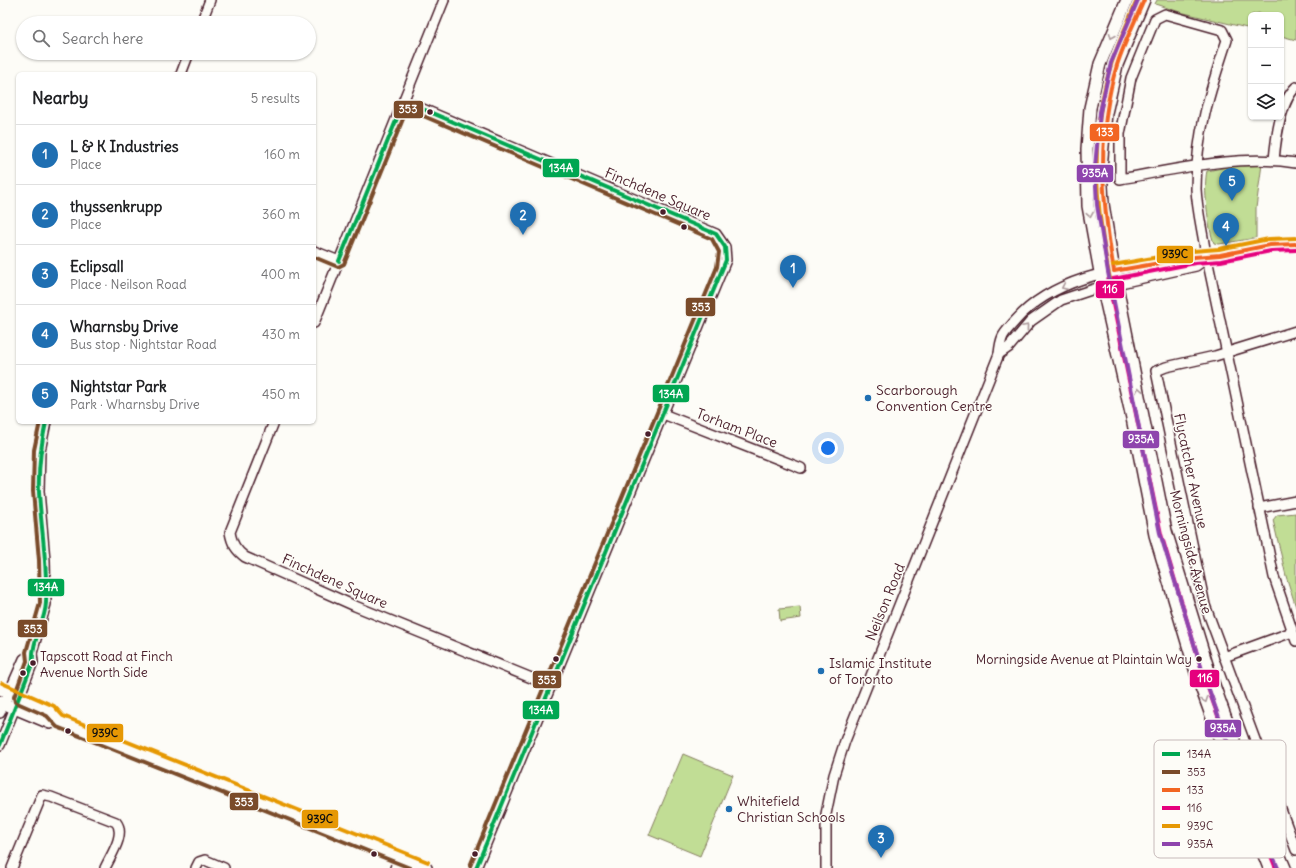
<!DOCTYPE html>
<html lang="en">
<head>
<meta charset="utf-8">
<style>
	:root { --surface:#fff; --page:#f2f2f2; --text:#202124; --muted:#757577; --line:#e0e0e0; --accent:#1f6fb2 }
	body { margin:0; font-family:Delius,sans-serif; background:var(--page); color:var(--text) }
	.controls { position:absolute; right:12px; top:12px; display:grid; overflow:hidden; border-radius:6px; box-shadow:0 1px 3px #0004 }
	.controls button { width:36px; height:36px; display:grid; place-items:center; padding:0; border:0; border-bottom:1px solid var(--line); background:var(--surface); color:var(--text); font:20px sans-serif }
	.you { position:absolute; left:828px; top:448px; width:14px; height:14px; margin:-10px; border:3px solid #fff; border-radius:50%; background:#1a73e8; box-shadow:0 0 0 6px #1a73e833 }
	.badge { display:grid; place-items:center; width:26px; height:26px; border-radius:50%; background:var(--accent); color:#fff; font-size:13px; font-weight:700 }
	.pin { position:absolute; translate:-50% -33px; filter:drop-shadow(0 1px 2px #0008) }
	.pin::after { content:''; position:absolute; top:21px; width:14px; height:12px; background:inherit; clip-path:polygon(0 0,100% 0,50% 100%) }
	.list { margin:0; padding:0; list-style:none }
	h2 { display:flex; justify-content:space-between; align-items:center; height:52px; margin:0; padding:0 16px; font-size:17px }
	h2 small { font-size:13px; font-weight:400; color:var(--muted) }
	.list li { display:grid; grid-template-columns:26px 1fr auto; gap:12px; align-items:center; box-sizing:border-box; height:60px; padding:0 16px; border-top:1px solid var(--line) }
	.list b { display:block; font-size:15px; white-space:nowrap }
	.list p { margin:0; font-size:13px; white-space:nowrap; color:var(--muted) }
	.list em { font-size:13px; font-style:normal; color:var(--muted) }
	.icon { flex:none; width:22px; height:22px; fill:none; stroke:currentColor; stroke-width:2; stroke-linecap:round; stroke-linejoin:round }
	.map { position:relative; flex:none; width:1296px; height:868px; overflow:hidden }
	.search { position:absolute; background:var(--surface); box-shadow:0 1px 3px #0004; left:16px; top:16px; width:300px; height:44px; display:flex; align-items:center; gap:10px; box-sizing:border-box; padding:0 14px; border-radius:22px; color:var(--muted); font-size:15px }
	.panel { position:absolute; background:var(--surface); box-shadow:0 1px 3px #0004; left:16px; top:72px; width:300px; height:352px; border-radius:6px }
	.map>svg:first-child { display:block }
	.green { fill:#c1dd95; stroke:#867e60 }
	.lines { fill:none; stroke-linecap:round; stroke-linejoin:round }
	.minor-casing { stroke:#4a1f2b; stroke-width:12 }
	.major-casing { stroke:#4a1f2b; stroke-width:14 }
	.minor { stroke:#fdfcf7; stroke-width:9 }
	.major { stroke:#fdfcf7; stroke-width:11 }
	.bus-1-casing { stroke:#fdfcf7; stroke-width:7 }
	.bus-2-casing { stroke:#fdfcf7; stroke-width:7 }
	.bus-3-casing { stroke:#fdfcf7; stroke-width:7 }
	.bus-4-casing { stroke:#fdfcf7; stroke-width:7 }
	.bus-5-casing { stroke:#fdfcf7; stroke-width:7 }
	.bus-6-casing { stroke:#fdfcf7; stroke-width:7 }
	.bus-1 { stroke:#00a651; stroke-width:4 }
	.bus-2 { stroke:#7a4b2a; stroke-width:4 }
	.bus-3 { stroke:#f26522; stroke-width:4 }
	.bus-4 { stroke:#e5007d; stroke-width:4 }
	.bus-5 { stroke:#e69804; stroke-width:4 }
	.bus-6 { stroke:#8e44ad; stroke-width:4 }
	.oneway { stroke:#ac999b }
	.bus-dot { fill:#4a1f2b; stroke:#fdfcf7; stroke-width:1.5 }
	.poi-dot { fill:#1f6fb2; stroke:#fdfcf7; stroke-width:1.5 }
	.labels { text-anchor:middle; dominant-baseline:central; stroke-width:3; stroke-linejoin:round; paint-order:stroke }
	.bus-label { font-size:13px; fill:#4a1f2b; stroke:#fdfcf7; text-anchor:start }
	.street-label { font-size:14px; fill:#4a1f2b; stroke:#fdfcf7 }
	.poi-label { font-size:14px; fill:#4a1f2b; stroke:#fdfcf7; text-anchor:start }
	.key { fill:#fdfcf7; stroke:#c7baba; stroke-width:1 }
	.key-label { font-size:11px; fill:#4a1f2b }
	.line-badge { stroke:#fdfcf7; stroke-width:1.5 }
	.badge-label { font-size:11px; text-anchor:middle; font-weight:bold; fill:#fff }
	.pale-badge-label { font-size:11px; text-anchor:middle; font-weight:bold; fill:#111 }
</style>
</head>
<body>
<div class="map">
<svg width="1296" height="868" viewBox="0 0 1296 868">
	<rect width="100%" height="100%" fill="#fdfcf7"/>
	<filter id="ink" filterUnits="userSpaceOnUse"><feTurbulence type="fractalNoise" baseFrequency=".025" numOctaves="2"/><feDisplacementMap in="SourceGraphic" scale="8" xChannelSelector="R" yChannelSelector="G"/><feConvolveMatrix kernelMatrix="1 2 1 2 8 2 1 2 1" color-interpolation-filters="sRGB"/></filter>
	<g filter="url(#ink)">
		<!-- green -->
		<g class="green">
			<path d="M1157 0H1296V40L1281 36V15H1262L1259 13 1251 15V29L1180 12 1155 4Z"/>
			<path d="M1248 163 1262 164 1256 208V238L1219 244 1214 243C1208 228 1203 186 1207 171Z"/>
			<path d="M1296 513V607L1286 576 1273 520 1277 515Z"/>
			<path d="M800 607 801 618 780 621 779 609Z"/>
			<path d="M683 754 733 775 700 856 649 835Z"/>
		</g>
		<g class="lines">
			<!-- minor casing -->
			<g class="minor-casing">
				<g id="minor">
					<path d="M201 23 210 0"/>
					<path d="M181 74 189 53"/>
					<path d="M404 101 716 234 725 247 726 260 476 868"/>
					<path d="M1274 160C1276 138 1280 102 1296 87"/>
					<path d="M1296 163C1237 154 1178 169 1120 179V134L1131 78 1155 19 1165 14 1222 30 1227 40C1210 91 1196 133 1196 189 1197 209 1202 229 1205 249L1268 548 1274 577 1296 641"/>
					<path d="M314 251 339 261"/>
					<path d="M314 323 444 0"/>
					<path d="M1296 331 1215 356 1166 367 1156 371 1205 605 1296 850"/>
					<path d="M999 354 1009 347 1031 321 1061 300 1094 289 1196 266 1207 258"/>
					<path d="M663 414 801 468"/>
					<path d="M274 422 230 532C232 544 236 550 245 557L355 606 551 686"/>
					<path d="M1259 508 1296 501"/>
					<path d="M1224 657 1292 632"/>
					<path d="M0 713 24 659 32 653"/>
					<path d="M0 745 33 662 32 653 46 604 45 560 39 491 40 451 46 422"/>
					<path d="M12 868 42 795 51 797 116 822C126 834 111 855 105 868"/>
					<path d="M196 868 199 862 205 860 224 868"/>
					<path d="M395 868 399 857"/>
					<path d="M826 868V814L834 775 845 741 999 354C1001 334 1004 334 1016 320 1060 271 1134 268 1194 257 1228 259 1262 241 1296 244"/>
				</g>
			</g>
			<!-- major casing -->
			<g class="major-casing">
				<g id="major">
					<path d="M1127 0 1100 64 1090 108 1087 149 1088 206 1104 294 1132 418 1155 535 1198 679 1241 798 1269 868"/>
					<path d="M1144 0 1117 65 1106 113 1101 168 1103 204 1114 271 1166 531 1209 671 1252 791 1285 868"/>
					<path d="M0 689 51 711 59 721 426 868"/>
					<path d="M0 702 50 723 59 721"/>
				</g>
			</g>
			<!-- minor -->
			<use href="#minor" class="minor"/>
			<!-- major -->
			<use href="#major" class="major"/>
			<!-- bus-1 casing -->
			<g class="bus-1-casing">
				<g id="bus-1">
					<path d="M404 101 716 234 725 247 726 260 476 868"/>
					<path d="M339 261 404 101"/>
					<path d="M0 745 33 662C31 641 45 623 46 603 48 566 41 529 39 492 38 468 41 445 46 422"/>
				</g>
			</g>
			<!-- bus-2 casing -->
			<g class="bus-2-casing">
				<g id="bus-2">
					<path d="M314 257 338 267 344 264 407 109 712 239 719 252 717 267 470 866"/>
					<path d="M40 422 34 450 33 491 39 560 40 603 26 652 27 661 14 697 15 702 47 716 57 727 410 868"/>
				</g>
			</g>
			<!-- bus-3 casing -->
			<g class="bus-3-casing">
				<g id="bus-3">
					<path d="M1114 271C1102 202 1096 133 1117 65 1124 43 1135 21 1144 0"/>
					<path d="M1114 271 1194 257 1220 255 1270 245 1296 244"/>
				</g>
			</g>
			<!-- bus-4 casing -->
			<g class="bus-4-casing">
				<path id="bus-4" d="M1275 866 1247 796 1204 677 1161 534 1108 280 1195 263 1221 261 1271 251 1296 250"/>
			</g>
			<!-- bus-5 casing -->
			<g class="bus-5-casing">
				<g id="bus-5">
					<path d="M1113 265 1193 251 1219 249 1269 239 1296 238"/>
					<path d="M1111 284C1096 211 1088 135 1112 62 1119 41 1129 20 1137 0"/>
					<path d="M2 683 54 706 63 716 428 862"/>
				</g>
			</g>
			<!-- bus-6 casing -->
			<g class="bus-6-casing">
				<path id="bus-6" d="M1138 0 1111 63 1100 112 1095 167 1097 205 1108 272 1160 533 1203 673 1246 793 1278 868"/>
			</g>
			<!-- bus-1 -->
			<use href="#bus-1" class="bus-1"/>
			<!-- bus-2 -->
			<use href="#bus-2" class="bus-2"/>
			<!-- bus-3 -->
			<use href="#bus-3" class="bus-3"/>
			<!-- bus-4 -->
			<use href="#bus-4" class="bus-4"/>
			<!-- bus-5 -->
			<use href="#bus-5" class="bus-5"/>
			<!-- bus-6 -->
			<use href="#bus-6" class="bus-6"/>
		</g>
		<!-- one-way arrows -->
		<defs><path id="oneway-chevron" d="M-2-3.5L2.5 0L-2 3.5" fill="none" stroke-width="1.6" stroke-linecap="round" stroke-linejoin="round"/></defs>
		<g class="oneway">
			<use href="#oneway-chevron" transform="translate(1112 36) rotate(113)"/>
			<use href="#oneway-chevron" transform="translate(1090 215) rotate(80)"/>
			<use href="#oneway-chevron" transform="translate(1064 287) rotate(156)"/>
			<use href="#oneway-chevron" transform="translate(1026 327) rotate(-49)"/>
			<use href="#oneway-chevron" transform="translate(1139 390) rotate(-101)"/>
			<use href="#oneway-chevron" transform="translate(1205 700) rotate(70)"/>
		</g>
	</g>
	<!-- markers -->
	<g class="bus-dot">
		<circle cx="430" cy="112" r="3.5"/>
		<circle cx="663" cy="212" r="3.5"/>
		<circle cx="684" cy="227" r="3.5"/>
		<circle cx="648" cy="434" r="3.5"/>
		<circle cx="556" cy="659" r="3.5"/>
		<circle cx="1199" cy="659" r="3.5"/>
		<circle cx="33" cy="663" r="3.5"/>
		<circle cx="23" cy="673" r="3.5"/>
		<circle cx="68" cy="731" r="3.5"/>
		<circle cx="374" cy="854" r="3.5"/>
		<circle cx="475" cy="854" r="3.5"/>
	</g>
	<g class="poi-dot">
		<circle cx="868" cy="398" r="4"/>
		<circle cx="821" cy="671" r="4"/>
		<circle cx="729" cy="809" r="4"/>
	</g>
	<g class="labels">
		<!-- bus labels -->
		<g class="bus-label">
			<text x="40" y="656">Tapscott Road at Finch<tspan x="40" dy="16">Avenue North Side</tspan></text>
			<text x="1192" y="659" text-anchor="end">Morningside Avenue at Plaintain Way</text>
		</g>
		<!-- street labels -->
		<g class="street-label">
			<text transform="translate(658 194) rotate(23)">Finchdene Square</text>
			<text transform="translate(737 428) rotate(21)">Torham Place</text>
			<text transform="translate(1191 471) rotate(78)">Flycatcher Avenue</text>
			<text transform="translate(1191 552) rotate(75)">Morningside Avenue</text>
			<text transform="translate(335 581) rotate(24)">Finchdene Square</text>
			<text transform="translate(885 602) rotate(-68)">Neilson Road</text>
		</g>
		<!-- poi labels -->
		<g class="poi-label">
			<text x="876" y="390">Scarborough<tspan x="876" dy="16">Convention Centre</tspan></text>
			<text x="829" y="663">Islamic Institute<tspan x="829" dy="16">of Toronto</tspan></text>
			<text x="737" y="801">Whitefield<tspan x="737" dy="16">Christian Schools</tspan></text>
		</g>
	</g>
	<!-- legend -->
	<rect x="1154" y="740" width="132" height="118" rx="6" class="key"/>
	<rect x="1162" y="752" width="18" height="4" fill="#00a651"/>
	<rect x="1162" y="770" width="18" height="4" fill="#7a4b2a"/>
	<rect x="1162" y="788" width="18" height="4" fill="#f26522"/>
	<rect x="1162" y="806" width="18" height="4" fill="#e5007d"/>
	<rect x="1162" y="824" width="18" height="4" fill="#e69804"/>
	<rect x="1162" y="842" width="18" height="4" fill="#8e44ad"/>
	<g class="key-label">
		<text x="1187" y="758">134A</text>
		<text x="1187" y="776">353</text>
		<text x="1187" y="794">133</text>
		<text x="1187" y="812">116</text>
		<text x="1187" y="830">939C</text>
		<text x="1187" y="848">935A</text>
	</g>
	<g class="line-badge">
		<rect x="393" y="100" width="31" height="19" rx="4" fill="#7a4b2a"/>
		<rect x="1089" y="123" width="31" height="19" rx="4" fill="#f26522"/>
		<rect x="542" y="158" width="38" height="20" rx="4" fill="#00a651"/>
		<rect x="1076" y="164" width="38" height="19" rx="4" fill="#8e44ad"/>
		<rect x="1156" y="245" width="38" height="19" rx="4" fill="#e69804"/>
		<rect x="1095" y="280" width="30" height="19" rx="4" fill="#e5007d"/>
		<rect x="685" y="297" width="31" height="20" rx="4" fill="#7a4b2a"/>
		<rect x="652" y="384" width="38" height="19" rx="4" fill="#00a651"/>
		<rect x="1122" y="430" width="38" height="19" rx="4" fill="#8e44ad"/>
		<rect x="27" y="578" width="38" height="19" rx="4" fill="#00a651"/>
		<rect x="17" y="619" width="31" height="19" rx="4" fill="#7a4b2a"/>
		<rect x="1189" y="669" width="31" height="19" rx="4" fill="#e5007d"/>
		<rect x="532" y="670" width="30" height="19" rx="4" fill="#7a4b2a"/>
		<rect x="522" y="700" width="38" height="20" rx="4" fill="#00a651"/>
		<rect x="1204" y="719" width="38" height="19" rx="4" fill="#8e44ad"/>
		<rect x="86" y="723" width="38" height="20" rx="4" fill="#e69804"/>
		<rect x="229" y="792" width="30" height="19" rx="4" fill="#7a4b2a"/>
		<rect x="301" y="809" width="38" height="20" rx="4" fill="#e69804"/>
	</g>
	<g class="badge-label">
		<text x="408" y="113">353</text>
		<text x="1105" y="136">133</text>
		<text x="561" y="172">134A</text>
		<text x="1095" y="177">935A</text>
		<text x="1110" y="293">116</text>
		<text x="701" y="311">353</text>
		<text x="671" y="398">134A</text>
		<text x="1141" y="443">935A</text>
		<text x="46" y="591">134A</text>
		<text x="33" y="633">353</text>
		<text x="1205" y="682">116</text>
		<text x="547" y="684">353</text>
		<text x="541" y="714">134A</text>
		<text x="1223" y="732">935A</text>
		<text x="244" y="806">353</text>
	</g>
	<g class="pale-badge-label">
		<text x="1175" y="258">939C</text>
		<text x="105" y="737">939C</text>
		<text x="320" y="823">939C</text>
	</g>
</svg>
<div class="controls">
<button>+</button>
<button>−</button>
<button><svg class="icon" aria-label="layers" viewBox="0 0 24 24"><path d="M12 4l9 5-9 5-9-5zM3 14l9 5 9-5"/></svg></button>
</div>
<div class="you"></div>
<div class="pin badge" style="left:793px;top:288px">1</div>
<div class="pin badge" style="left:523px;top:235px">2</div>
<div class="pin badge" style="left:881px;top:858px">3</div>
<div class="pin badge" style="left:1226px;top:246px">4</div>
<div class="pin badge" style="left:1232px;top:201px">5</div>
<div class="search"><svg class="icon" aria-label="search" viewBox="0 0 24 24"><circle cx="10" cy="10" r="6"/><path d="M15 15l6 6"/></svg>Search here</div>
<section class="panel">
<h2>Nearby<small>5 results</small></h2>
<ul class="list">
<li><span class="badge">1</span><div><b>L &amp; K Industries</b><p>Place</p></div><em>160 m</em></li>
<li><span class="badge">2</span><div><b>thyssenkrupp</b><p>Place</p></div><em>360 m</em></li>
<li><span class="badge">3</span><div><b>Eclipsall</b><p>Place · Neilson Road</p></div><em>400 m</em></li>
<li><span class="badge">4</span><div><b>Wharnsby Drive</b><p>Bus stop · Nightstar Road</p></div><em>430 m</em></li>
<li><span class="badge">5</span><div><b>Nightstar Park</b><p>Park · Wharnsby Drive</p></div><em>450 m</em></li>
</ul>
</section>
</div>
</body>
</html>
